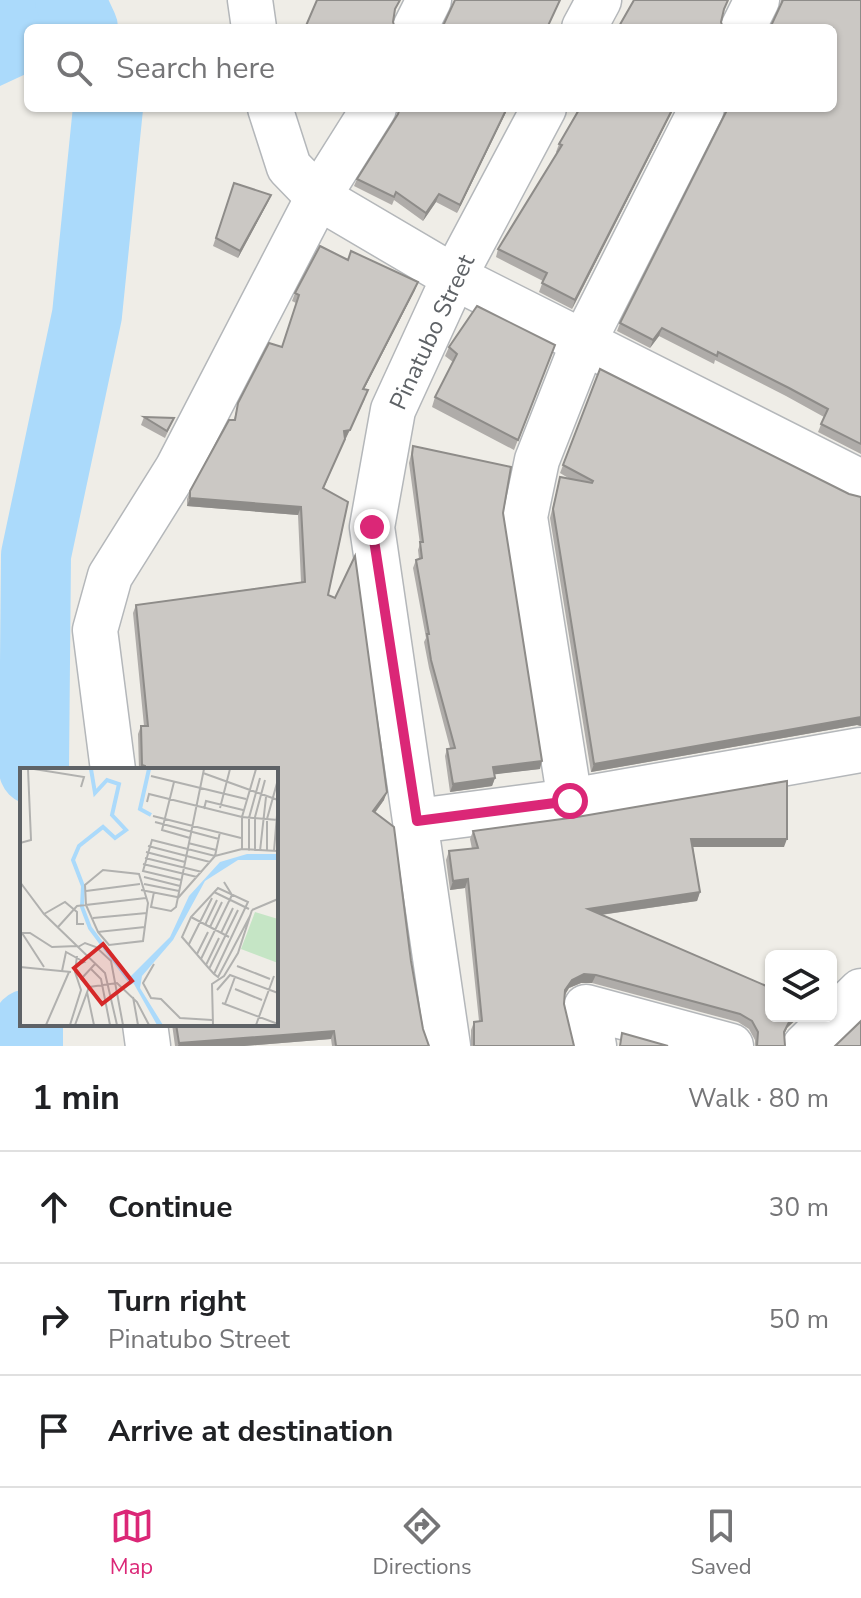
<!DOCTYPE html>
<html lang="en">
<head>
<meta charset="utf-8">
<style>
	:root { --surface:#fff; --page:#f6f6f6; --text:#202124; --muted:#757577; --line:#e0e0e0; --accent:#db2777 }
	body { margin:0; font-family:"Nunito Sans",sans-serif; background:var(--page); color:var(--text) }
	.controls { position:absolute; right:24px; bottom:24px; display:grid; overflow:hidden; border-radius:12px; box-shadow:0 2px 6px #0004 }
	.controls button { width:72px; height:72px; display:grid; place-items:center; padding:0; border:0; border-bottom:2px solid var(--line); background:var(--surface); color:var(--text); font:40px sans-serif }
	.stop { position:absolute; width:24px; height:24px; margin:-18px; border:6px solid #db2777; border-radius:50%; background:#fff }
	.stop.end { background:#db2777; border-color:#fff; box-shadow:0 2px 8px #0008 }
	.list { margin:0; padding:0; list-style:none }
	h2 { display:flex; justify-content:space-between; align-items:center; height:104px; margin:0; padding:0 32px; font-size:34px }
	h2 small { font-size:26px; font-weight:400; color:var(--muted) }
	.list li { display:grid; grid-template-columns:52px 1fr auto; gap:24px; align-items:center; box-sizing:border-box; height:112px; padding:0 32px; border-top:2px solid var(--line) }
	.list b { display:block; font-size:30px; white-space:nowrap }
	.list p { margin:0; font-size:26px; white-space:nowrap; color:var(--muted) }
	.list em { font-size:26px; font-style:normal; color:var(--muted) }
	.icon { flex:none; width:44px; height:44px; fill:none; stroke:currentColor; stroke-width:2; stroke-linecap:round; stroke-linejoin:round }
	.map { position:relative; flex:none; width:861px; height:1046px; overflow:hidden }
	.search { position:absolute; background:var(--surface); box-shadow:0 2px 6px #0004; left:24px; right:24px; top:24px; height:88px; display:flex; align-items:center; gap:20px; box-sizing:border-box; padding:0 28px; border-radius:12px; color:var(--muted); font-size:30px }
	.sheet { height:440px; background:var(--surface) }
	nav { display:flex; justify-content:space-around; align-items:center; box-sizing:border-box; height:112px; border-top:2px solid var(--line); background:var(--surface); font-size:22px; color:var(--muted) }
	nav a { display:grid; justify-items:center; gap:4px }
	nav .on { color:var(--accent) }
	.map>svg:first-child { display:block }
	.water { fill:#abdafb }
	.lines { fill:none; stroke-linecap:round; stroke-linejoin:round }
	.river { stroke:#abdafb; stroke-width:70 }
	.minor-casing { stroke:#b4b7ba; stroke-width:47 }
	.minor { stroke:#fff; stroke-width:44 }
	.wall { fill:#afaca9 }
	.shaded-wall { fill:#8e8c89 }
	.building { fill:#cbc8c4; stroke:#8e8c89; stroke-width:2 }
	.route { stroke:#db2777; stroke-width:10 }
	.labels { text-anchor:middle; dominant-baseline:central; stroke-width:7; stroke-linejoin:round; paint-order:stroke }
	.street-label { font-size:24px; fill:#5e6266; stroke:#fff }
	.inset-river { fill:none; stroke:#abdafb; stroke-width:4 }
	.inset-road { fill:none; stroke:#b1b1af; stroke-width:2 }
	.view { fill:#d62828; fill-opacity:0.15; stroke:#d62828; stroke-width:4 }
	.inset-edge { fill:none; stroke:#5e6266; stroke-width:4 }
</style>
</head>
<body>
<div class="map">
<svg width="861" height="1046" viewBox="0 0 861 1046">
	<rect width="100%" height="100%" fill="#efede7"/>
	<!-- water -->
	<path class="water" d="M0 0H80L71 28H28V73L0 86Z"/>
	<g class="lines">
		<!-- river -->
		<g class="river">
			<path d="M70 0 83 28"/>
			<path d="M34 770 36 555 87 315 108 108"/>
			<path d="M28 1046V1024"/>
		</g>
		<!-- minor casing -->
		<g class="minor-casing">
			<g id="minor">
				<path d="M250 0 254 28"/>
				<path d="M415 28 429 0"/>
				<path d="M584 28 599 0"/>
				<path d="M743 28 757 0"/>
				<path d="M270 108 289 167 318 197 454 277 857 480"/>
				<path d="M113 770 95 630 110 576 177 469 318 197 374 108"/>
				<path d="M570 801 525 517 537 460 583 343 702 108"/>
				<path d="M417 821 570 801 861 750"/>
				<path d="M145 1024 148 1046"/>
				<path d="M448 1046 372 527 393 410 454 277 544 108"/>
				<path d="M594 1046 586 1007 731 1046"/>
				<path d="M805 1046 861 991"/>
			</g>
		</g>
		<!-- minor -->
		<use href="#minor" class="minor"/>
	</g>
	<!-- wall -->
	<g class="wall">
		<path d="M781 0H861V454L818 432 824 417 786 396 715 360 714 364 659 336 650 348 617 331 620 323 725 116 726 108H833L780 8Z"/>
		<path d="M399 108H508L457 213 436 202 423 221 394 200 392 205 354 186 357 179 397 115Z"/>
		<path d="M579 108H674L572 309 539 292 543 281 496 257 498 249 557 153 556 152 559 144Z"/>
		<path d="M234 183 271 195 268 202 238 258 213 246Z"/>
		<path d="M348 260 415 290 364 389 365 399 346 438H345L324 488 328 595 384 800 375 813 411 961 423 1029 429 1046H332L331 1039 244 1046H175L172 1024H276V770H139L138 734 141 726H144L133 613 136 605 301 582 298 515 187 506V499L190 491 234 420 238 403 282 347 296 303 292 301 295 293Z"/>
		<path d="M555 345 514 450 432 407 435 397 453 362 445 356 449 347Z"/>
		<path d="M600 369 849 494 861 497V726L857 725 591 772 550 518 560 477 570 479 560 473Z"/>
		<path d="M144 417 174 418 165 438 141 425Z"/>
		<path d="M413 446 503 513 540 769 494 774 495 778 492 786 450 792 445 756 447 749 450 748 429 668 424 642 426 638 413 568 416 560 419 559 418 550 420 544 409 463Z"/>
		<path d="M473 831 784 847H693L700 892 697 901 601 915 787 1028 784 1035 785 1046H755V1040L749 1029 738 1022 592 983H581L569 988 565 995 564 1004 574 1046H471V1030L474 1022 479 1021 465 888 450 890 446 860 449 851 472 849 470 839Z"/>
	</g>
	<!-- shaded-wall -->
	<g class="shaded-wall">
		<path d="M507 108H508L457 213 460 205Z"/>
		<path d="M673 108H674L572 309 575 300Z"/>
		<path d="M439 194 436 202 423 221 426 213Z"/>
		<path d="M271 195 268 202 238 258 240 251Z"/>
		<path d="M418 282 415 290 360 397 363 389Z"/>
		<path d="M662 328 659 336 650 348 653 340Z"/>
		<path d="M368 390 346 438 341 439 344 431Z"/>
		<path d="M190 498 301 507 298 515 187 506Z"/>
		<path d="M861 717V726L857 725 591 772 594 764Z"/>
		<path d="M542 761 540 769 490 775 493 767Z"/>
		<path d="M495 778 492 786 450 792 453 784Z"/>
		<path d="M387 792 384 800 370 819 373 811Z"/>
		<path d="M691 839H787L784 847H688Z"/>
		<path d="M468 879 465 888 450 890 453 881Z"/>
		<path d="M700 892 697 901 585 917 588 909Z"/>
		<path d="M584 974 596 975 592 983H581L569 988 562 999 565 990 572 980Z"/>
		<path d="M794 1016H800L787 1028 781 1040 790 1020Z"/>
		<path d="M334 1031 331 1039 244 1046H178L179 1043Z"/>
	</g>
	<!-- building -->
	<g class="building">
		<path d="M317 0H400L395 9 393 22 395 28H305Z"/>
		<path d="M455 0H560L547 28H442Z"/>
		<path d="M634 0H728L724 9 721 22 723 28H618Z"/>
		<path d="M783 0H861V444L821 424 828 409 789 388 718 352 717 356 662 328 653 340 620 323 728 108H833V28H770Z"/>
		<path d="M400 108H507L460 205 439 194 426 213 396 192 394 197 357 179 398 114Z"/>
		<path d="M580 108H673L575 300 542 283 547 273 498 249 562 145 559 144Z"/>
		<path d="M234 183 271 195 240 251 216 238Z"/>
		<path d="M320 246 348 260 351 251 418 282 363 389 368 390 350 430 344 431 345 439 323 488 348 502 328 595 335 598 355 556 387 792 373 811 394 827 411 961 423 1029 429 1046H336L334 1031 179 1043 176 1024H276V770H145V766L142 765 141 726H148L136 605 305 582 301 507 190 498V491L229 420H235L238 403 269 343 282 347 299 295 295 293Z"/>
		<path d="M477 306 555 345 518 440 435 397 457 354 449 347Z"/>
		<path d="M600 369 849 494 861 497V717L594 764 553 509 560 477 592 483 593 481 563 465Z"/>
		<path d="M144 417 174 418 167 431Z"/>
		<path d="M413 446 511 467 503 513 542 761 493 767 495 778 453 784 447 749 455 748 431 660 427 634H429L416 560 422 558 420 542H423L412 455Z"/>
		<path d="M787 781V839H691L700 892 588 909 771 988V1016H794L790 1020 784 1032 785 1046H757L758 1032 752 1021 740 1014 596 975 584 974 572 980 565 990 564 1004 574 1046H474V1022L482 1021 468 879 453 881 449 851 478 848 473 831 577 817Z"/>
		<path d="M861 1021V1046H835Z"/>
		<path d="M622 1033 668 1046H620Z"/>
	</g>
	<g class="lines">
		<!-- route -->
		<path class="route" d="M372 527 417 821 570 801"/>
	</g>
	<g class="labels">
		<!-- street labels -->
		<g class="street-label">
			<text transform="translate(432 332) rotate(-65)">Pinatubo Street</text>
		</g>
	</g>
	<!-- overview -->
	<g transform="translate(20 768)">
		<rect width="258" height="258" fill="#efede7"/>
		<path d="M235 144 258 151V195L221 181Z" fill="#c5e5c5"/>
		<path d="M227 86H258V92H218L185 113 153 172 122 208 120 220 143 257H137L110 209 150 169 169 128 200 94Z" fill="#abdafb"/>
		<path class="inset-river" d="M71 1 75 25 87 12 99 16 92 47 106 62 95 70 83 59 59 78 53 92 63 118 62 139 70 160 112 216M129 1 120 41 131 47"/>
		<path class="inset-road" d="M14 1 64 9 61 19M236 1 222 49V81L258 83M183 5 258 32M131 8 226 31M154 14 142 62 170 70M127 34 129 26 222 49 258 52M200 40 210 1M184 41 186 33 223 42M133 48 221 70M135 54 199 71M0 75 11 72 8 1M168 75 196 82M128 78 190 94M229 83V50L240 10M235 83V49L245 12M240 83 246 29M247 83V51L257 15M254 83 258 35M126 84 165 94M125 90 182 104M123 96 177 109M124 109 160 118M161 112 123 103 132 72 195 88 222 81M0 114 24 146 85 205 97 257M124 116 159 123M121 122 157 129M66 123 120 116M134 124 131 139 151 143 156 139 184 1M194 124 229 141M158 130 195 88 200 64M232 142 258 131M24 146 45 134 57 144V156H64M171 149 209 169M73 150 127 145M185 157 197 132M38 159 57 138 126 130M190 159 202 134M78 164 89 177 123 173 128 135 119 106 83 102 65 117 66 137 78 164 125 159M0 165H10L32 179 57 178M2 165 24 199M201 165 213 140M169 176 192 130M58 179 65 175 76 179 91 193 103 257M177 186 188 164M181 191 212 127 204 114M134 196 123 215 131 230 141 231 160 250 192 252M186 197 199 170M217 198 250 211M0 199 51 204M70 200 81 211 90 257M189 201 218 142M42 203 46 184 64 194 56 197M194 206 228 134 198 120 171 149 162 169 186 197 194 206 198 209 230 148M69 219 97 215 117 234 129 257M215 221 242 232M197 222 210 207 258 225M67 224 74 257M113 229 118 257M202 235 258 256M205 236 215 209M26 257 49 204M50 257 61 222 55 204 57 188M55 257 69 219 61 211 75 196M193 257 192 216 204 208 218 185 232 142M236 257 254 208"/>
		<path class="view" d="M83 176 112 213 82 236 54 200Z"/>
		<rect width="258" height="258" class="inset-edge"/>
	</g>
</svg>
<div class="controls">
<button><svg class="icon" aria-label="layers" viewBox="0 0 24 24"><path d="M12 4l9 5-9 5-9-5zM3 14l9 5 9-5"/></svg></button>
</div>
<div class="stop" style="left:570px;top:801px"></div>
<div class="stop end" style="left:372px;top:527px"></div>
<div class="search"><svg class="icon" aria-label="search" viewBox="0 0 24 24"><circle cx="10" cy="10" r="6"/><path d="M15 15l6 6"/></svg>Search here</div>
</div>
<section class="sheet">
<h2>1 min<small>Walk · 80 m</small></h2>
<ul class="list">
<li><svg class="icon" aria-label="ahead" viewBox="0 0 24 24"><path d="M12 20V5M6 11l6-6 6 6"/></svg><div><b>Continue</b></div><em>30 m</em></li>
<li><svg class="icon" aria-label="right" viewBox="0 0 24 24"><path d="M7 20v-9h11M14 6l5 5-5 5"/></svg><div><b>Turn right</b><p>Pinatubo Street</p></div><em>50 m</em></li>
<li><svg class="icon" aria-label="arrive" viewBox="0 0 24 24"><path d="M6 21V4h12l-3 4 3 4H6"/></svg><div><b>Arrive at destination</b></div></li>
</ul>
</section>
<nav>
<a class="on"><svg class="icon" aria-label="map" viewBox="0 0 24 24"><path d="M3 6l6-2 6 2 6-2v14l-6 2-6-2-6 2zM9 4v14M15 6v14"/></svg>Map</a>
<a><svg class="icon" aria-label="directions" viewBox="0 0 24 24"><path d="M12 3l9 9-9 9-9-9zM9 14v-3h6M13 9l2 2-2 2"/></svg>Directions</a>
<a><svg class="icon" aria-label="saved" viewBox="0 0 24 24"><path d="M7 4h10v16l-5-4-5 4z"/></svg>Saved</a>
</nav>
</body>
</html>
